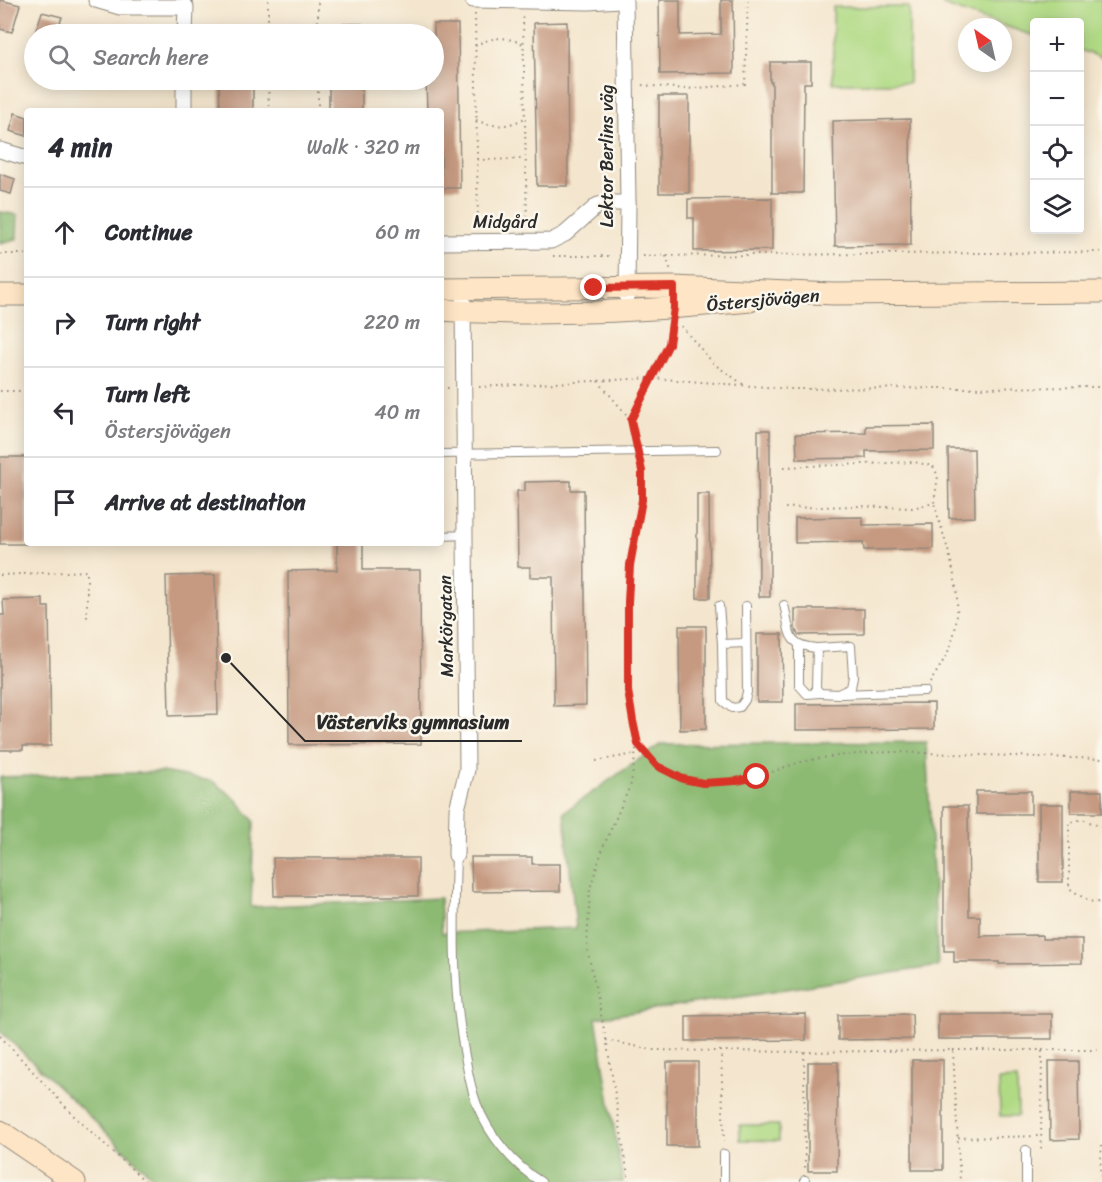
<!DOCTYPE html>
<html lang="en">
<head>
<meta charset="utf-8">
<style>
	:root { --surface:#fff; --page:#f7f7f7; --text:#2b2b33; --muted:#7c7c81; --line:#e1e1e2 }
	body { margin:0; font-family:Sriracha,sans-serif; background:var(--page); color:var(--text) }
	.controls { position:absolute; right:18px; top:18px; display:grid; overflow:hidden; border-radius:6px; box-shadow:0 3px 15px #0003 }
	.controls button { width:54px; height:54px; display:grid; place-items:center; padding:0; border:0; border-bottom:2px solid var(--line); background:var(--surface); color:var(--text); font:30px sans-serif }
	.compass { position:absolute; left:958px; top:18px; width:54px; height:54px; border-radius:50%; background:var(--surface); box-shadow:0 3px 15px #0003; rotate:326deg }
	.stop { position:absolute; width:18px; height:18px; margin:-14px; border:4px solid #d93025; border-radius:50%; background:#fff }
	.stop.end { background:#d93025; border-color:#fff; box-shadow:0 2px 6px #0008 }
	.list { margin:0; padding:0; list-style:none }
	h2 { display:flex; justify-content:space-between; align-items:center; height:78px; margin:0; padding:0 24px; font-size:26px }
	h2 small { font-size:20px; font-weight:400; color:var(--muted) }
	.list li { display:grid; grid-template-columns:39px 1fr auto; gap:18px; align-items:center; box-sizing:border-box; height:90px; padding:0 24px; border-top:2px solid var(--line) }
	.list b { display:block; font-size:22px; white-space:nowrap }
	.list p { margin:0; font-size:20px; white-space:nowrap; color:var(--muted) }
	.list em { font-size:20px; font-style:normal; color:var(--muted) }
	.icon { flex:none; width:33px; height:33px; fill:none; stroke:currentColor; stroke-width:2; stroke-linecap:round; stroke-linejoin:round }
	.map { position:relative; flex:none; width:1102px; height:1182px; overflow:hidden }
	.search { position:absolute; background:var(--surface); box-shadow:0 3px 15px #0003; left:24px; top:24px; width:420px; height:66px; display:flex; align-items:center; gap:15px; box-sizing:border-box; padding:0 21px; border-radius:33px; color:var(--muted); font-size:22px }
	.panel { position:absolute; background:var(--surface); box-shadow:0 3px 15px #0003; left:24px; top:108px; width:420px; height:438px; border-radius:6px }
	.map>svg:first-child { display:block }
	.green { fill:#b1da85; stroke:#6e8258; stroke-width:1.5 }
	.forest { fill:#8cba72; stroke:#5c724e; stroke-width:1.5 }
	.building { fill:#c69a81 }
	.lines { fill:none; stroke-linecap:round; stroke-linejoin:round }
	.lane-casing { stroke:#90887c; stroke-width:10 }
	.street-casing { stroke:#90887c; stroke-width:17 }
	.secondary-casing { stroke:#90887c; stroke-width:23 }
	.path { stroke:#90887c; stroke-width:2; stroke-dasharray:1.5 4.5; stroke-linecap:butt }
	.lane { stroke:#fff; stroke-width:8 }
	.street { stroke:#fff; stroke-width:15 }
	.secondary { stroke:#fee5c5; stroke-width:21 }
	.route { stroke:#d93025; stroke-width:8 }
	.labels { text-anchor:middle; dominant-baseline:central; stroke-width:5; stroke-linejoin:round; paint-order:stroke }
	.street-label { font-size:18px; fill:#2b2b2b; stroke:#fbf7ec }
	.leader { fill:none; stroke:#2b2b2b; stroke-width:2 }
	.callout-dot { fill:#2b2b2b; stroke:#fbf7ec; stroke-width:2 }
	.callout-label { font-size:20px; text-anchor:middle; font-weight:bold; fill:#2b2b2b; stroke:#fbf7ec; stroke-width:5; stroke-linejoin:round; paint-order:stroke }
</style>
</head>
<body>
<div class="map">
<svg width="1102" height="1182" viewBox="0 0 1102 1182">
	<rect width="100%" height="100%" fill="#fbf7ec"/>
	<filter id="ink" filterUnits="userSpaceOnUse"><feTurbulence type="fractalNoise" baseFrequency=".0167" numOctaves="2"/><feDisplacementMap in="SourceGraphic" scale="12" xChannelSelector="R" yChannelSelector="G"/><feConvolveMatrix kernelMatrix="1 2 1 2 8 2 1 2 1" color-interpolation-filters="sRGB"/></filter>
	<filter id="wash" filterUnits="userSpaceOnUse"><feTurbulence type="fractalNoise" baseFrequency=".008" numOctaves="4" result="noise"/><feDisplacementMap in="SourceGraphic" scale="24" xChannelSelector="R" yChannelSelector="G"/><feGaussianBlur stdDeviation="1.35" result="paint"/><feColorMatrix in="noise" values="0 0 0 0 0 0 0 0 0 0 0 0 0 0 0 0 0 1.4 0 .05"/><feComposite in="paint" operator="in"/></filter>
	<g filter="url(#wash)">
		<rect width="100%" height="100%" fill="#f4e6ce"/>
		<!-- green -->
		<g class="green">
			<path d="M944 0H1102V58L1080 50V22H1034V36L943 5Z"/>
			<rect x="833" y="7" width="76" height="76"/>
			<path d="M1017 1079 1018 1116H1000L999 1080Z"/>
			<path d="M740 1125H779V1141L740 1140Z"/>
		</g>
		<!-- forest -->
		<g class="forest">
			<path d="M0 212 18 215 17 239 0 243Z"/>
			<path d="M926 742 938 966 596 1018 623 1182H158L0 1031V777L162 772 212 781 235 798 254 821 251 907 440 898 442 933 576 928 564 812 661 744Z"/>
		</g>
		<g id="blocks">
			<!-- building -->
			<g class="building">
				<path d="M0 0 20 5 12 32 0 29Z"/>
				<path d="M659 0H680V35L721 34V0H733L734 73 660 74Z"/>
				<path d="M42 12 62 17 57 32 51 30 49 34H35Z"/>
				<path d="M567 22 568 186H537L534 23Z"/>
				<rect x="329" y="24" width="33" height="10"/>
				<path d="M434 24H458L460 188H441V111H427L426 80H434Z"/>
				<path d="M770 62H811V83H804L803 193H772V82H770Z"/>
				<path d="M219 80H253V111H220Z"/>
				<rect x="329" y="80" width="33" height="31"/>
				<rect x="659" y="96" width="30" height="97"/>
				<path d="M15 113 27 117V136L10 131Z"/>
				<path d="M910 119 911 245 835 246 833 121Z"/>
				<path d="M0 174 15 179 11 194 0 191Z"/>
				<path d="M772 198V250L694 251V218H688V199Z"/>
				<path d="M934 425V450L866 451V458L797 459 796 434 866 433V426Z"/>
				<path d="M758 430H770V597H759Z"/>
				<path d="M948 449H974L975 517 949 518Z"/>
				<rect x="0" y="457" width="27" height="87"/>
				<path d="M571 481V490H584L586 705 554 706 553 577H530V567H518L517 491H525V482Z"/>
				<path d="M697 494H709L710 598H697Z"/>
				<path d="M863 517V525L933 524V549L864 550 863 542 795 543V518Z"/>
				<path d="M337 543H363V570H420L421 744 289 745 288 571 337 570Z"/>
				<path d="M215 575 218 714 169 716 166 576Z"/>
				<path d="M43 599V607H49L51 746H23V750H0V615H4L3 600Z"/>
				<path d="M795 609H864V634L798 635 795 628Z"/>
				<path d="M679 626H706V729L680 730Z"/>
				<path d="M757 634H782L783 702H757Z"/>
				<path d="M934 703V729L796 730V704Z"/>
				<rect x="976" y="791" width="55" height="23"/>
				<rect x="1071" y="791" width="31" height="22"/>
				<rect x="1039" y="804" width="24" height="78"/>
				<path d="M944 806H968L969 916H980V936L1042 935V939H1082V963L999 964V962H954V951H944Z"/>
				<path d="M471 857H532V864H560V891L472 892Z"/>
				<path d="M273 858H418V896H274Z"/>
				<path d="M806 1014V1040L686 1041V1016Z"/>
				<path d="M912 1014 913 1039 838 1040V1015Z"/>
				<rect x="938" y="1014" width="114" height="25"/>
				<rect x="912" y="1060" width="31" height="110"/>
				<path d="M1049 1061H1078L1079 1139 1050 1140Z"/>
				<rect x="667" y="1062" width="31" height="84"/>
				<path d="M808 1062H838L837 1171H808Z"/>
			</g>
		</g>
	</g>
	<g filter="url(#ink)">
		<use href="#blocks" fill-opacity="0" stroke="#90887c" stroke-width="1.5"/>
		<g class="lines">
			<!-- lane casing -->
			<g class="lane-casing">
				<g id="lane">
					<path d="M441 454 717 450"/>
					<path d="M441 536 465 535"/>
					<path d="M784 605C791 631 784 645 816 648H817L851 646 853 676 851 688 838 694 820 693 816 688 817 648"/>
					<path d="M719 606 722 644"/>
					<path d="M746 643 722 644 723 701 732 708 740 707 745 700 747 692 746 606"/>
					<path d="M799 646V685L807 694 820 693"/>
					<path d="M842 694 925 691"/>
					<path d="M456 855C454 922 452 990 465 1056 468 1073 471 1089 477 1105 489 1135 513 1165 541 1182"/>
					<path d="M1026 1150V1182"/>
					<path d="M724 1182V1154"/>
					<path d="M805 1182V1180"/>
				</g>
			</g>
			<!-- street casing -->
			<g class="street-casing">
				<g id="street">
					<path d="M96 0 120 7H186L185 34"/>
					<path d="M473 0 589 2 619 0"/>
					<path d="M625 0 628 203 627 297"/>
					<path d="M184 111V80"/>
					<path d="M0 150 27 158"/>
					<path d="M441 242 551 241 565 234 598 205 607 203H628"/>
					<path d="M456 855 457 809 467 770 463 301"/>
				</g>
			</g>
			<!-- secondary casing -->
			<g class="secondary-casing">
				<g id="secondary">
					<path d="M441 289 674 287 834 294 1102 292"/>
					<path d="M0 295H27"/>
					<path d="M441 310C544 317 647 311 750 301"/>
					<path d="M0 1131 75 1182"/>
				</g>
			</g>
			<!-- path -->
			<g class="path">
				<path d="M268 0V34"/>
				<path d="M475 14 478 227"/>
				<path d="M523 17 527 227"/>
				<path d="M318 34V0"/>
				<path d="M475 46C492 36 506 36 523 44"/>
				<path d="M268 80 269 111"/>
				<path d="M642 85 686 89 745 84 748 0"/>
				<path d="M318 111V80"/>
				<path d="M476 120C494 128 508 127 525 118"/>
				<path d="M477 160 525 159"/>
				<path d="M0 254H27"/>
				<path d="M553 256H613"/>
				<path d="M643 256 1102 252"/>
				<path d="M666 256 671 271"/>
				<path d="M681 326 714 364 744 385"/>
				<path d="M598 381 631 420"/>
				<path d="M479 387 651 378 791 389 1102 387"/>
				<path d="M441 388H449"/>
				<path d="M0 391H27"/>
				<path d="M635 441 631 420 669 343 672 324"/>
				<path d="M784 467 914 462 933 466 938 476 934 503 912 508 854 506 784 508"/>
				<path d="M0 575 87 571V618"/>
				<path d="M930 683C938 669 949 654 953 638 966 593 946 546 934 503"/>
				<path d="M637 744C644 751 649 759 656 765 683 788 726 786 758 777 774 772 790 764 806 761 835 755 865 753 894 752L1102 759"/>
				<path d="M596 761 635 754"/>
				<path d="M1102 827 1082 819 1069 823V888L1088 901 1102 903"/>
				<path d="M0 1036 76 1118 146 1182"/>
				<path d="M606 1040 653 1050 721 1051"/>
				<path d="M953 1050H1042L1041 1151"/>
				<path d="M1042 1050H1102"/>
				<path d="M804 1052 953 1050 960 1182"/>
				<path d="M958 1138 1041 1136"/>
				<path d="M724 1142 721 1051 804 1052 805 1169"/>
				<path d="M629 1182 607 1044 587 947 590 888 604 845 631 784 637 744 628 691V602L630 565 641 500 642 471 639 461"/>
				<path d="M1102 1182 1100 1173 1102 1145"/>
			</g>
			<!-- lane -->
			<use href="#lane" class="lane"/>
			<!-- street -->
			<use href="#street" class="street"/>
			<!-- secondary -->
			<use href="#secondary" class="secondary"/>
		</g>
	</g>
	<g class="lines" filter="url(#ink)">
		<!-- route -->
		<path class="route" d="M594 288 674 287V308L669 344 631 420 642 471V500L630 565 628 602V691L633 721 638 744 657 766 683 779 703 783 736 781 757 777"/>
	</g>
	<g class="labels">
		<!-- street labels -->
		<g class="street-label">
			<text transform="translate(607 156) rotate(-90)">Lektor Berlins väg</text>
			<text x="505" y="222">Midgård</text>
			<text transform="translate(763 300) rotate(-5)">Östersjövägen</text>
			<text transform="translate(446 626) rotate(-91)">Markörgatan</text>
		</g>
	</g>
	<!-- callouts -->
	<path class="leader" d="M226 658L305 741H522"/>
	<circle class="callout-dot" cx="226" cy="658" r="6"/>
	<g class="callout-label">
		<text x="413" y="729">Västerviks gymnasium</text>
	</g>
</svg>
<div class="controls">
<button>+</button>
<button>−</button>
<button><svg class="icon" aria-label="locate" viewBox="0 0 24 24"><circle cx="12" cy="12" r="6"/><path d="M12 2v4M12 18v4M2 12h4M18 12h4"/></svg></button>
<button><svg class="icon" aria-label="layers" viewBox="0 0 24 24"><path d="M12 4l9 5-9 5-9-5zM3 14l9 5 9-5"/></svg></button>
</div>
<svg class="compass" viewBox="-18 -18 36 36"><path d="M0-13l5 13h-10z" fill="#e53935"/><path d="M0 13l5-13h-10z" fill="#7c7c81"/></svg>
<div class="stop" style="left:757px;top:777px"></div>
<div class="stop end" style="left:594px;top:288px"></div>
<div class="search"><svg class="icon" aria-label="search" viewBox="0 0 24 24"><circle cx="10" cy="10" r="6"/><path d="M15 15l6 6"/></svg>Search here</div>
<section class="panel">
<h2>4 min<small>Walk · 320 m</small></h2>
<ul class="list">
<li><svg class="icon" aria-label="ahead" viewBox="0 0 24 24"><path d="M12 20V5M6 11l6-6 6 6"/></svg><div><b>Continue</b></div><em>60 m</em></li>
<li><svg class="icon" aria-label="right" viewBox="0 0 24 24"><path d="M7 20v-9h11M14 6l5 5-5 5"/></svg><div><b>Turn right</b></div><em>220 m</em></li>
<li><svg class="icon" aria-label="left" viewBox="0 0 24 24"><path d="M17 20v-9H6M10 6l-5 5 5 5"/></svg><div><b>Turn left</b><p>Östersjövägen</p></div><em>40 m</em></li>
<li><svg class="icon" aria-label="arrive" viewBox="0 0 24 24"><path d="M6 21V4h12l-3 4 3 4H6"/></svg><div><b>Arrive at destination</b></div></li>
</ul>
</section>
</div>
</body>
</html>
